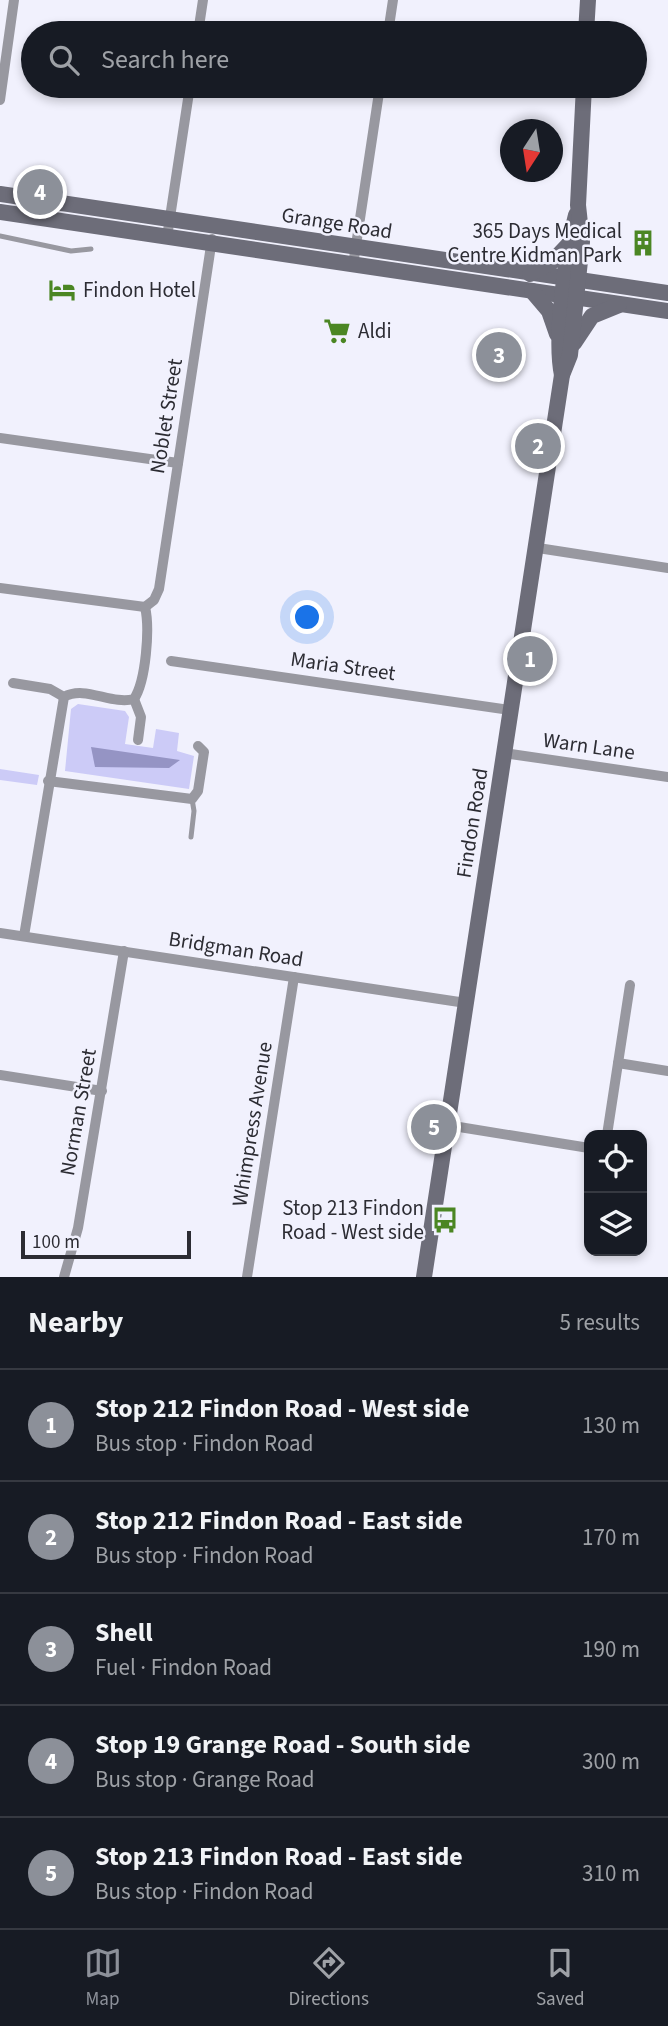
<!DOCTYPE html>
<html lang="en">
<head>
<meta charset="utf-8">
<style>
	:root { --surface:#171b24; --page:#20242c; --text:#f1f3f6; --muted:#9ea1a6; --line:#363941; --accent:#8c9099 }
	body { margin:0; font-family:"Source Sans 3",sans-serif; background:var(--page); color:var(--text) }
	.controls { position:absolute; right:21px; bottom:21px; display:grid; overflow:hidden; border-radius:14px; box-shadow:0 4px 10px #0003 }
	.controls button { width:63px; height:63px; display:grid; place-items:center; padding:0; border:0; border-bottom:2px solid var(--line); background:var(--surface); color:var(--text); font:35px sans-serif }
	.compass { position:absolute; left:500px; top:119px; width:63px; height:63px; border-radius:50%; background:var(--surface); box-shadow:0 4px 10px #0003; rotate:192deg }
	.scale { position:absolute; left:21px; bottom:18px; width:170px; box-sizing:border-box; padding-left:7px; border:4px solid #2c2c33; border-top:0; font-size:19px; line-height:24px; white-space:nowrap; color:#2c2c33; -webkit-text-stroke:5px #f1f1fd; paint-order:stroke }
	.you { position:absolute; left:308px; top:618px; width:24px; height:24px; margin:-18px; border:5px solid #fff; border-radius:50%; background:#1a73e8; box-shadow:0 0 0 10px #1a73e833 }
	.badge { display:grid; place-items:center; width:46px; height:46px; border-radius:50%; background:var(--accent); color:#fff; font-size:23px; font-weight:700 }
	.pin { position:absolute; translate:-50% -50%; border:4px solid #fff; box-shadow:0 2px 7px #0006 }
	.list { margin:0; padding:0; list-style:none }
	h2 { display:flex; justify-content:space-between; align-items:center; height:91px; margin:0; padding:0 28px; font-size:30px }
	h2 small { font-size:23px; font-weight:400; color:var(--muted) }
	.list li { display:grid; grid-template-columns:46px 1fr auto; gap:21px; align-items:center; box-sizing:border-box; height:112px; padding:0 28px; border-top:2px solid var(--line) }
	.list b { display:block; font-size:26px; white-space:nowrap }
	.list p { margin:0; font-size:23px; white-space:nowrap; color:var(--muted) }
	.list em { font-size:23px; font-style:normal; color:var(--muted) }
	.icon { flex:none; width:38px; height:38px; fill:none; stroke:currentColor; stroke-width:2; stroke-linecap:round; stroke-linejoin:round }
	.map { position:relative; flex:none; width:668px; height:1277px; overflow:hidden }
	.search { position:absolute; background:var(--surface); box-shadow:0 4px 10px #0003; left:21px; right:21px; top:21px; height:77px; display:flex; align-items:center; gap:18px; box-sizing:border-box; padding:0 24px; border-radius:38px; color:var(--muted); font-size:26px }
	.sheet { height:651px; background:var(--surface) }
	nav { display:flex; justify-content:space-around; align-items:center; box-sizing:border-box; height:98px; border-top:2px solid var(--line); background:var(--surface); font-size:19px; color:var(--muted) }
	nav a { display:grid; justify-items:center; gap:4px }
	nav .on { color:var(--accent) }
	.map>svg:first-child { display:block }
	.green { fill:#cccbf7 }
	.water { fill:#9594c4 }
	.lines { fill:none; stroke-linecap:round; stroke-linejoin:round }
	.lane { stroke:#9898a0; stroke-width:5 }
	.street { stroke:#9898a0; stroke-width:10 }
	.secondary { stroke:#6d6d79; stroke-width:16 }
	.labels { text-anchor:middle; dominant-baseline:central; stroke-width:5; stroke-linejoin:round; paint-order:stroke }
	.street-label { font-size:21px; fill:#2c2c33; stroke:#f1f1fd }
	.poi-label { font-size:21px; fill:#2c2c33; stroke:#f1f1fd; text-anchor:end }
</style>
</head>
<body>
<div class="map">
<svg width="668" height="1277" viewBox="0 0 668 1277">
	<rect width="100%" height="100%" fill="#f1f1fd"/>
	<!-- green -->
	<g class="green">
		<path d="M78 704 125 711 129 717 125 744 153 748 156 729 179 733 177 751 194 756 189 789 65 771 71 709Z"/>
		<path d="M0 769 39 775 37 785 0 780Z"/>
	</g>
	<!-- water -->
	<path class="water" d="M91 747 180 760 169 768 95 767Z"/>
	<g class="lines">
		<!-- lane -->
		<g class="lane">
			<path d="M0 236 71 251 91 249"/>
			<path d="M191 837 194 811 192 799"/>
		</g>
		<!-- street -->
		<g class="street">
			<path d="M198 33 203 0"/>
			<path d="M388 33 393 0"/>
			<path d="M0 100 14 0"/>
			<path d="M167 237 190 86"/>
			<path d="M353 265 380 86"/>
			<path d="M0 438 178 463"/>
			<path d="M538 548 668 568"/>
			<path d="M0 588 145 607"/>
			<path d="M145 607 154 600 159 589 212 239"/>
			<path d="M171 661 510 710"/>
			<path d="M13 683 50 689 64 697"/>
			<path d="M134 699 141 717 138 740"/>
			<path d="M504 753 668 777"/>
			<path d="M48 781 192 799 198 791 204 752 198 746"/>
			<path d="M0 933 466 1003"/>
			<path d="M24 936 64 697C85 685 111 705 134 699 146 681 150 628 145 607"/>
			<path d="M618 1063 668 1071"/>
			<path d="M0 1075 102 1091"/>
			<path d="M447 1125 589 1148"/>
			<path d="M607 1135 630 985"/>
			<path d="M64 1277 78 1228 124 951"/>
			<path d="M247 1277 294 977"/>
		</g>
		<!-- secondary -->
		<g class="secondary">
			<path d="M586 33 588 0"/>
			<path d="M0 194 668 293"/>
			<path d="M0 212 668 311"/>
			<path d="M530 274 552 262 568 245"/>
			<path d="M532 291 549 311 557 334"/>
			<path d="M574 343 592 316 619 305"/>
			<path d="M562 375C554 337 566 254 576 215"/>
			<path d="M424 1277 562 375 570 355 582 242 578 205 584 86"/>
		</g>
	</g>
	<!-- icons -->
	<defs>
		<g id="building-bare" transform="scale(2.1)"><path d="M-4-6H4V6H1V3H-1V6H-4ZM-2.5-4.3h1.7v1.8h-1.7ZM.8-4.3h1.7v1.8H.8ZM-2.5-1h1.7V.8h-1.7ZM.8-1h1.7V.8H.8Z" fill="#4b8623" stroke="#f1f1fd" stroke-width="2.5" paint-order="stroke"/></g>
		<g id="hotel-bare" transform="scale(2.1)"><path d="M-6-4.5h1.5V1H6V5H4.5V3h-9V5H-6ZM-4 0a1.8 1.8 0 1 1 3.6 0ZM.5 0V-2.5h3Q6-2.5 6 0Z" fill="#4b8623" stroke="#f1f1fd" stroke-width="2.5" paint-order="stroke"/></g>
		<g id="supermarket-bare" transform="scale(2.1)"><path d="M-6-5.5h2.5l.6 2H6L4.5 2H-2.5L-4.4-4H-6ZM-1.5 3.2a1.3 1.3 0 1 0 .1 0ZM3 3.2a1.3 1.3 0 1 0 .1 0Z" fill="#4b8623" stroke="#f1f1fd" stroke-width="2.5" paint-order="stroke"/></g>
		<g id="bus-bare" transform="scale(2.1)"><path d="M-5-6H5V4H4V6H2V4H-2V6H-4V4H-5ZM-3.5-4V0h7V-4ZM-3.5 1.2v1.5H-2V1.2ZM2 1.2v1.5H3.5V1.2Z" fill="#4b8623" stroke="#f1f1fd" stroke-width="2.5" paint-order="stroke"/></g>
	</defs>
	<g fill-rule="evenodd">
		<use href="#building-bare" x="643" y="243"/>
		<use href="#hotel-bare" x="62" y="290"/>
		<use href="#supermarket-bare" x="337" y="331"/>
		<use href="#bus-bare" x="445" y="1220"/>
	</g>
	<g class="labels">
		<!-- street labels -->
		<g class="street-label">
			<text transform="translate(337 223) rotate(9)">Grange Road</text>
			<text transform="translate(166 416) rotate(-81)">Noblet Street</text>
			<text transform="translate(343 666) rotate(8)">Maria Street</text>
			<text transform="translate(589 746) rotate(8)">Warn Lane</text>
			<text transform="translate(472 823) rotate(-81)">Findon Road</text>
			<text transform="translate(236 949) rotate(9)">Bridgman Road</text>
			<text transform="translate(78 1112) rotate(-80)">Norman Street</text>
			<text transform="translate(252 1124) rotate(-81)">Whimpress Avenue</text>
		</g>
		<!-- poi labels -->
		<g class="poi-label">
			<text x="622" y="231">365 Days Medical<tspan x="622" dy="24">Centre Kidman Park</tspan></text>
			<text x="83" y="290" text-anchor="start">Findon Hotel</text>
			<text x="358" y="331" text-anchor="start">Aldi</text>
			<text x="424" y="1208">Stop 213 Findon<tspan x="424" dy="24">Road - West side</tspan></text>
		</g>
	</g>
</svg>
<div class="controls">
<button><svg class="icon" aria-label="locate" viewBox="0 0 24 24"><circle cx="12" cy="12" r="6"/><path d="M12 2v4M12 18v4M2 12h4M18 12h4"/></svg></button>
<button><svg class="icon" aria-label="layers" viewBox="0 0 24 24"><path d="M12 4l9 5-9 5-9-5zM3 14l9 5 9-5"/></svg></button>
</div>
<svg class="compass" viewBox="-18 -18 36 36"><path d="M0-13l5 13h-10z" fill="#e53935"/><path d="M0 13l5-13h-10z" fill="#9ea1a6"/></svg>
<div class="scale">100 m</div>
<div class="you"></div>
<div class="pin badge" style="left:530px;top:659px">1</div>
<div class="pin badge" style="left:538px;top:446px">2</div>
<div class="pin badge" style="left:499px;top:355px">3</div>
<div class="pin badge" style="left:40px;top:192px">4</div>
<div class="pin badge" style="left:434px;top:1127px">5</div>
<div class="search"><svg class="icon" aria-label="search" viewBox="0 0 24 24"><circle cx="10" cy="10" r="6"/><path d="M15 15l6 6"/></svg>Search here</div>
</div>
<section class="sheet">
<h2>Nearby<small>5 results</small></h2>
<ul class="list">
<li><span class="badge">1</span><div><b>Stop 212 Findon Road - West side</b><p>Bus stop · Findon Road</p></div><em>130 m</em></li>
<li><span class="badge">2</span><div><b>Stop 212 Findon Road - East side</b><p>Bus stop · Findon Road</p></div><em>170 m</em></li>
<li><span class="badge">3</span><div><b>Shell</b><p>Fuel · Findon Road</p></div><em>190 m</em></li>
<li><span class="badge">4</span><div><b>Stop 19 Grange Road - South side</b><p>Bus stop · Grange Road</p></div><em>300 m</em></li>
<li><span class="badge">5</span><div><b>Stop 213 Findon Road - East side</b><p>Bus stop · Findon Road</p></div><em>310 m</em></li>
</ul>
</section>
<nav>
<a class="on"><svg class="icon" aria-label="map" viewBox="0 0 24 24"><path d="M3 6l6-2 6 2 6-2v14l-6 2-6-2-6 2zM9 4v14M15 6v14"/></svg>Map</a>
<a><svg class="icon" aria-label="directions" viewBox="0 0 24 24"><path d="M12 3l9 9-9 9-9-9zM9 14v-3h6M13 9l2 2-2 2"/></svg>Directions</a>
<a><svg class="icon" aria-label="saved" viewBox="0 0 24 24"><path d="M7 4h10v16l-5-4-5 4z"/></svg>Saved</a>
</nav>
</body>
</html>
